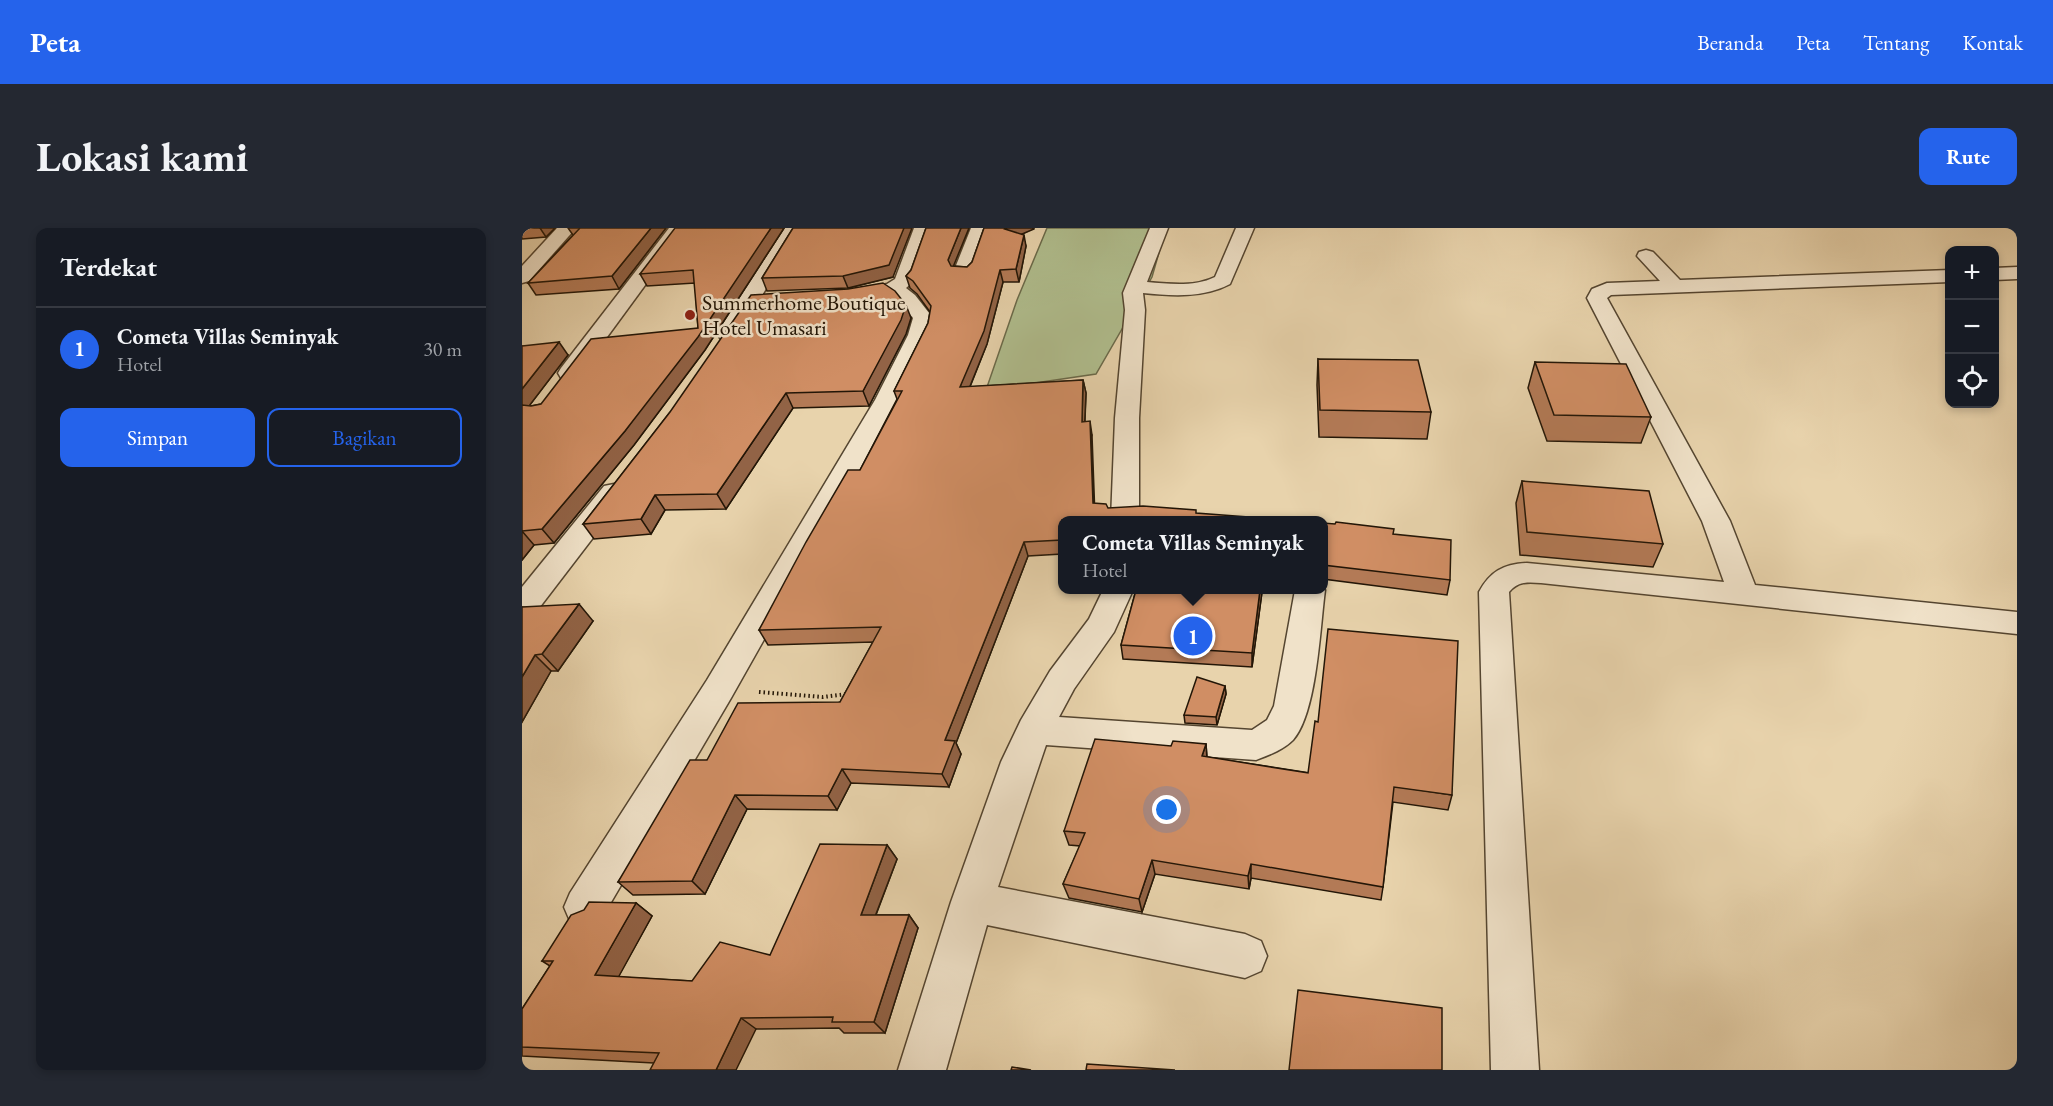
<!DOCTYPE html>
<html lang="id">
<head>
<meta charset="utf-8">
<style>
	:root { --surface:#171b24; --page:#242831; --text:#f1f3f6; --muted:#9ea1a6; --line:#363941; --accent:#2563eb }
	body { margin:0; font-family:"EB Garamond",serif; background:var(--page); color:var(--text) }
	.controls { position:absolute; right:18px; top:18px; display:grid; overflow:hidden; border-radius:12px; box-shadow:0 3px 9px #0003 }
	.controls button { width:54px; height:54px; display:grid; place-items:center; padding:0; border:0; border-bottom:2px solid var(--line); background:var(--surface); color:var(--text); font:30px sans-serif }
	.you { position:absolute; left:645px; top:582px; width:21px; height:21px; margin:-15px; border:4px solid #fff; border-radius:50%; background:#1a73e8; box-shadow:0 0 0 9px #1a73e833 }
	.badge { display:grid; place-items:center; width:39px; height:39px; border-radius:50%; background:var(--accent); color:#fff; font-size:20px; font-weight:700 }
	.pin { position:absolute; translate:-50% -50%; border:3px solid #fff; box-shadow:0 2px 6px #0006 }
	.popup { position:absolute; left:536px; top:288px; width:270px; height:78px; box-sizing:border-box; display:grid; place-content:center; border-radius:12px; background:var(--surface); filter:drop-shadow(0 2px 4px #0005); font-size:20px; white-space:nowrap; color:var(--muted) }
	.popup b { font-size:22px; color:var(--text) }
	.popup::after { content:''; position:absolute; left:50%; top:100%; margin-left:-12px; border:12px solid transparent; border-top-color:var(--surface) }
	.list { margin:0; padding:0; list-style:none }
	h2 { display:flex; justify-content:space-between; align-items:center; height:78px; margin:0; padding:0 24px; font-size:26px }
	h2 small { font-size:20px; font-weight:400; color:var(--muted) }
	.list li { display:grid; grid-template-columns:39px 1fr auto; gap:18px; align-items:center; box-sizing:border-box; height:84px; padding:0 24px; border-top:2px solid var(--line) }
	.list b { display:block; font-size:22px; white-space:nowrap }
	.list p { margin:0; font-size:20px; white-space:nowrap; color:var(--muted) }
	.list em { font-size:20px; font-style:normal; color:var(--muted) }
	.actions { display:flex; gap:12px; padding:18px 24px }
	.actions a { flex:1; padding:14px 0; border:2px solid var(--accent); border-radius:12px; text-align:center; font-size:21px; color:var(--accent) }
	.actions .main { background:var(--accent); color:#fff }
	.icon { flex:none; width:33px; height:33px; fill:none; stroke:currentColor; stroke-width:2; stroke-linecap:round; stroke-linejoin:round }
	.map { position:relative; flex:none; width:1495px; height:842px; overflow:hidden; border-radius:12px }
	header { display:flex; align-items:center; gap:36px; box-sizing:border-box; height:84px; padding:0 30px; background:var(--accent); color:#fff }
	header strong { font-size:28px }
	nav { display:flex; gap:33px; margin-inline-start:auto; font-size:21px }
	.intro { display:flex; align-items:center; justify-content:space-between; box-sizing:border-box; height:144px; padding:0 36px }
	h1 { margin:0; font-size:42px }
	.button { padding:15px 27px; border-radius:12px; background:var(--accent); color:#fff; font-size:21px; font-weight:700 }
	main { display:flex; gap:36px; padding:0 36px }
	aside { flex:1; background:var(--surface); border-radius:12px; box-shadow:0 3px 9px #0003 }
	.map>svg:first-child { display:block }
	.green { fill:#b0be8e; stroke:#6a6a4a; stroke-width:1.5 }
	.lines { fill:none; stroke-linecap:round; stroke-linejoin:round }
	.minor-casing { stroke:#544530; stroke-width:3 }
	.path { stroke:#231607; stroke-width:4; stroke-dasharray:1.5 3; stroke-linecap:butt }
	.minor { fill:#f0e2c9; fill-rule:evenodd }
	.wall { fill:#b37a56; stroke:#231607; stroke-width:1.5 }
	.shaded-wall { fill:#926346; stroke:#231607; stroke-width:1.5 }
	.building { fill:#d08e64; stroke:#231607; stroke-width:1.5 }
	.poi-dot { fill:#8f2418; stroke:#f0e2c9; stroke-width:2 }
	.labels { text-anchor:middle; dominant-baseline:central; stroke-width:5; stroke-linejoin:round; paint-order:stroke }
	.far-poi-label { font-size:22px; fill:#231607; stroke:#f0e2c9; text-anchor:start }
</style>
</head>
<body>
<header>
<strong>Peta</strong>
<nav><a>Beranda</a><a>Peta</a><a>Tentang</a><a>Kontak</a></nav>
</header>
<div class="intro"><h1>Lokasi kami</h1><a class="button">Rute</a></div>
<main>
<aside>
<h2>Terdekat<small></small></h2>
<ul class="list">
<li><span class="badge">1</span><div><b>Cometa Villas Seminyak</b><p>Hotel</p></div><em>30 m</em></li>
</ul>
<div class="actions"><a class="main">Simpan</a><a>Bagikan</a></div>
</aside>
<div class="map">
<svg width="1495" height="842" viewBox="0 0 1495 842">
	<rect width="100%" height="100%" fill="#e8d3ac"/>
	<filter id="stains"><feTurbulence type="fractalNoise" baseFrequency=".00333" numOctaves="4"/><feColorMatrix values="0 0 0 0 .2 0 0 0 0 .09 0 0 0 0 .02 0 0 0 .5 -.17"/></filter>
	<radialGradient id="worn" r=".72"><stop offset=".6" stop-color="#630" stop-opacity="0"/><stop offset="1" stop-color="#630" stop-opacity=".3"/></radialGradient>
	<!-- green -->
	<path class="green" d="M525 0H644L630 49 574 146 464 162 495 72Z"/>
	<g class="lines">
		<!-- minor casing -->
		<g class="minor-casing">
			<g id="minor">
				<path d="M35 0H54L7 53 0 55V38Z"/>
				<path d="M147 0H165L55 150 47 152 39 150 36 145 39 140Z"/>
				<path d="M263 0H281L214 110 206 111 198 110 195 105Z"/>
				<path d="M392 0H410L391 54 384 60 393 67 411 90 408 107 377 172 209 470 78 693 63 699 48 693 42 679 48 665 185 452 353 172 386 107 391 90 379 75 367 67 353 70 346 68 343 64 346 60 365 56 373 51Z"/>
				<path d="M449 0H467L451 45 448 49H434L431 45Z"/>
				<path d="M628 0H646L625 54C647 56 673 59 693 49L714 0H732L708 56C682 70 650 68 621 65L623 82 617 190V292H589L593 190 603 82 601 65Z"/>
				<path d="M1124 22 1131 24 1158 52 1428 42V54L1089 67 1085 70 1208 293 1233 357 1495 384V406L1019 355C1006 354 996 353 987 364L1017 842H969L957 364C968 344 981 336 1005 335L1202 354 1180 293 1065 70 1070 61 1085 55 1138 53 1115 28 1117 24Z"/>
				<path d="M1495 39V51L1472 52V40Z"/>
				<path d="M92 256 102 258 106 264 11 388 0 391V359L82 258Z"/>
				<path d="M801 359 803 362C798 399 795 485 771 512 761 522 747 527 734 532L524 517 476 659 723 706 739 713 745 728 739 743 723 750 465 697 424 842H376L429 674 479 534 499 492 528 443 567 391 581 362H611L592 404 552 461 537 489 730 502 745 492 752 478 773 362H801Z"/>
			</g>
		</g>
		<!-- path -->
		<path class="path" d="M237 464 301 469 325 466"/>
		<!-- minor -->
		<use href="#minor" class="minor"/>
	</g>
	<!-- wall -->
	<g class="wall">
		<path d="M0 0H33L24 9 0 11Z"/>
		<path d="M46 0H144L97 61 14 67 6 55 51 7Z"/>
		<path d="M262 0 183 122 112 217 32 315 12 317 0 332V118L46 127 7 178H9L19 176 176 100 173 55 125 58 118 46Z"/>
		<path d="M271 0 371 49 326 60 245 63 240 50Z"/>
		<path d="M404 0H447L431 38 445 39 450 34 462 0H512L500 6 504 18 497 54H481L465 116 448 159 561 152 564 165 563 193 570 207 540 292V326L506 328 434 515 439 526 427 559 329 555 315 582 225 581 183 666 111 667 96 654 185 532 318 474 351 414 246 417 237 402 338 242 375 171 372 163 406 95 408 84 395 66 388 60 384 48 389 42Z"/>
		<path d="M389 90 384 106 347 178 271 180 204 281 143 282 129 306 72 311 61 296 148 184Z"/>
		<path d="M796 131 909 184 905 211 797 209 795 157Z"/>
		<path d="M1013 134 1129 189 1119 215 1025 213 1006 160Z"/>
		<path d="M1000 253 1141 316 1131 339 998 327 994 275Z"/>
		<path d="M801 295 871 306 928 352 925 367 801 351Z"/>
		<path d="M614 362H756V365L740 364 730 439 601 431 599 417Z"/>
		<path d="M0 379 71 393 36 443H29L0 494Z"/>
		<path d="M703 458 704 466 695 497 663 495 662 487Z"/>
		<path d="M684 516 685 529 930 567 926 582 871 574 861 659 859 672 729 650 727 661 633 646 620 684 547 670 541 656 558 618 547 617 542 603 649 518Z"/>
		<path d="M365 617 375 631 354 687H387L396 700 363 805H322L317 800 234 801 132 835 0 828V781L28 738 20 733 114 675 130 688 96 749 170 753 248 727Z"/>
	</g>
	<!-- shaded-wall -->
	<g class="shaded-wall">
		<path d="M18 0H33L24 9Z"/>
		<path d="M129 0H144L97 61 90 48Z"/>
		<path d="M249 0H262L183 122 112 217 32 315 20 301 103 203Z"/>
		<path d="M382 0H390L371 49 326 60 321 48Z"/>
		<path d="M439 0H447L429 44 426 32Z"/>
		<path d="M485 0H512V1L486 12 483 1Z"/>
		<path d="M502 7 504 18 497 54 494 41Z"/>
		<path d="M478 42 481 54 465 116 442 173 438 159Z"/>
		<path d="M384 77 389 90 384 106 347 178 341 163Z"/>
		<path d="M37 114 46 127 4 182 0 179V161Z"/>
		<path d="M561 152 564 165 562 208 560 194Z"/>
		<path d="M264 165 271 180 204 281 195 266Z"/>
		<path d="M568 193 570 207 573 289 571 275Z"/>
		<path d="M133 267 143 282 129 306 119 291Z"/>
		<path d="M0 303 12 317 0 332Z"/>
		<path d="M502 314 506 328 434 515 439 526 427 559 420 546 423 512Z"/>
		<path d="M738 362H740V364L730 439V425Z"/>
		<path d="M57 376 71 393 36 443 20 426Z"/>
		<path d="M13 427 29 443 0 494V449Z"/>
		<path d="M703 458 704 466 695 497 694 489Z"/>
		<path d="M684 516 685 531 680 528Z"/>
		<path d="M320 541 329 555 315 582 306 568Z"/>
		<path d="M213 567 225 581 183 666 170 653Z"/>
		<path d="M365 617 375 631 349 699 339 687Z"/>
		<path d="M630 632 633 646 620 684 617 671Z"/>
		<path d="M729 636V650L727 661 726 648Z"/>
		<path d="M114 675 130 688 91 759 73 747Z"/>
		<path d="M387 687 396 700 363 805 352 794Z"/>
		<path d="M219 790 234 801 214 842H194Z"/>
	</g>
	<!-- building -->
	<g class="building">
		<path d="M58 0H129L90 48 6 55Z"/>
		<path d="M153 0H249L176 109 103 203 20 301 0 303V177L9 178 19 176 69 111 176 100 171 42 118 46Z"/>
		<path d="M271 0H382L367 37 321 48 240 50Z"/>
		<path d="M404 0H439L426 32 429 38 445 39 450 34 462 0H485L483 1 502 7 494 41 478 42 462 103 438 159 561 152 560 194 568 193 571 275 584 276 586 280 621 278 674 282V285L765 292H540V312L502 314 423 512 433 513 420 546 320 541 306 568 213 567 170 653 96 654 168 532H185L216 475 318 474 359 399 237 402 284 314 326 242H338L380 163H372L406 95 409 78 391 53 384 48 389 42Z"/>
		<path d="M361 55 373 63 384 77 379 92 341 163 264 165 195 266 133 267 119 291 61 296 148 184 229 67 326 61Z"/>
		<path d="M37 114 0 161V118Z"/>
		<path d="M796 131 896 132 909 184 798 182Z"/>
		<path d="M1013 134 1104 136 1129 189 1032 187Z"/>
		<path d="M1000 253 1127 263 1141 316 1005 304Z"/>
		<path d="M814 294 872 301 871 306 929 312 928 352 801 337V295L813 296Z"/>
		<path d="M614 362H738L730 425 599 417Z"/>
		<path d="M57 376 20 426 13 427 0 449V379Z"/>
		<path d="M806 401 936 413 930 567 872 559 861 659 729 636 726 648 630 632 617 671 541 656 563 605 542 603 573 511 649 518 651 513 684 516 680 528 786 545 793 493 796 494Z"/>
		<path d="M675 449 703 458 694 489 662 487Z"/>
		<path d="M298 616 365 617 339 687H387L352 794H310L311 789 219 790 194 842H128L137 825 0 819V781L31 733H20L49 687 62 682 67 674 114 675 73 747 170 753 198 714 248 727Z"/>
		<path d="M776 762 920 780V842H767Z"/>
		<path d="M565 836 653 842H564Z"/>
		<path d="M490 839 509 842H489Z"/>
	</g>
	<!-- markers -->
	<circle class="poi-dot" cx="168" cy="87" r="6"/>
	<g class="labels">
		<!-- far-poi labels -->
		<g class="far-poi-label">
			<text x="180" y="74">Summerhome Boutique<tspan x="180" dy="25">Hotel Umasari</tspan></text>
		</g>
	</g>
	<rect width="100%" height="100%" filter="url(#stains)"/>
	<rect width="100%" height="100%" fill="url(#worn)"/>
</svg>
<div class="controls">
<button>+</button>
<button>−</button>
<button><svg class="icon" aria-label="locate" viewBox="0 0 24 24"><circle cx="12" cy="12" r="6"/><path d="M12 2v4M12 18v4M2 12h4M18 12h4"/></svg></button>
</div>
<div class="you"></div>
<div class="pin badge" style="left:671px;top:408px">1</div>
<div class="popup"><b>Cometa Villas Seminyak</b>Hotel</div>
</div>
</main>
</body>
</html>
